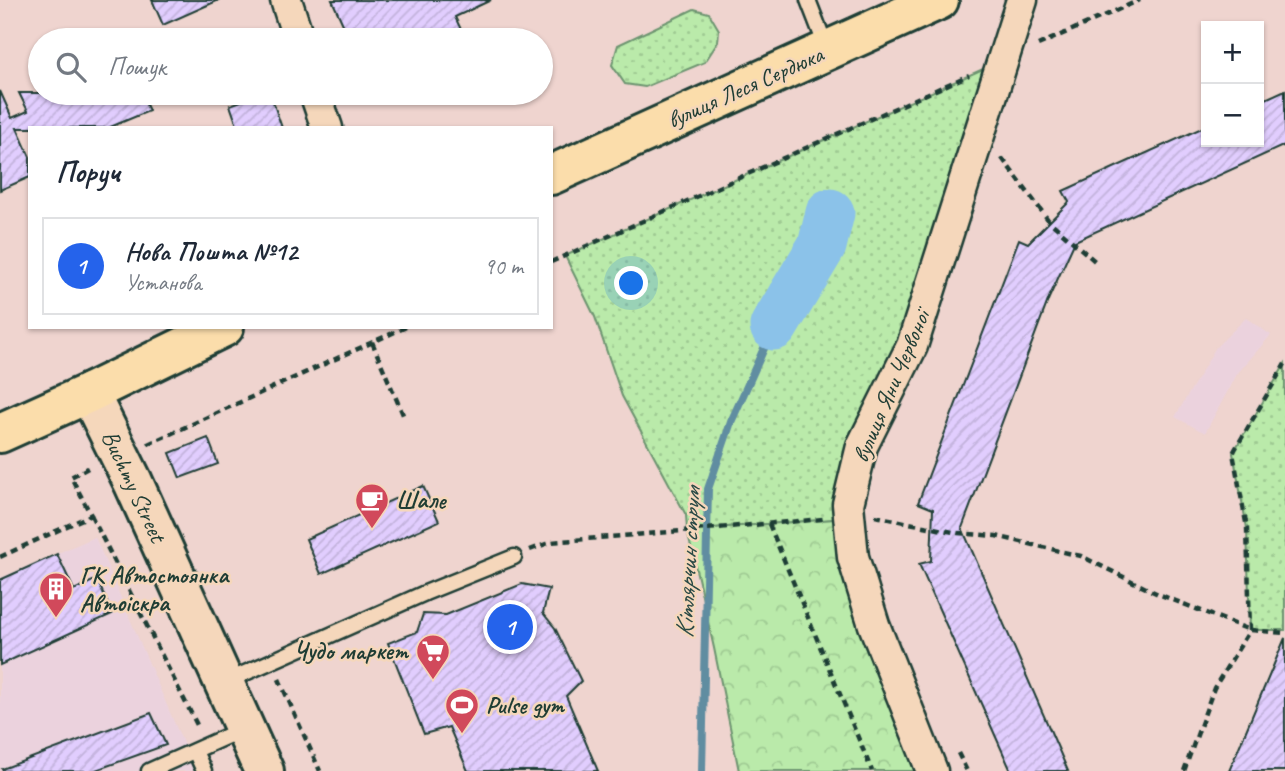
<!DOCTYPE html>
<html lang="uk">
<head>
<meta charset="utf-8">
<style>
	:root { --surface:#fff; --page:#f6f6f7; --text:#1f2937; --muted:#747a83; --line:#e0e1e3; --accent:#2563eb }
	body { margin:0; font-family:Caveat,sans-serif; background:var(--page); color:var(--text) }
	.controls { position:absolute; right:21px; top:21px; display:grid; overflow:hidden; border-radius:0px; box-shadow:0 2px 5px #0004 }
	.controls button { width:63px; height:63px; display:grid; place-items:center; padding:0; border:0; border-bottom:2px solid var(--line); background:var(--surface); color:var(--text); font:35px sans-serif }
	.you { position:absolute; left:632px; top:284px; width:24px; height:24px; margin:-18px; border:5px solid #fff; border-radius:50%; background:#1a73e8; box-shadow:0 0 0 10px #1a73e833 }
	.badge { display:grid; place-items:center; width:46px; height:46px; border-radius:50%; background:var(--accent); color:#fff; font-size:23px; font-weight:700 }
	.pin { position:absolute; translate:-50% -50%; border:4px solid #fff; box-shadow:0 2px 7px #0006 }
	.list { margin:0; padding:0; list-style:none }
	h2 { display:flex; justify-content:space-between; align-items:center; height:91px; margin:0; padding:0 28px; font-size:30px }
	h2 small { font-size:23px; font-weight:400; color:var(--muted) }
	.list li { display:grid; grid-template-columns:46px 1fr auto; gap:21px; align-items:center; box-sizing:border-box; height:98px; margin:0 14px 14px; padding:0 14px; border:2px solid var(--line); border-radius:0px }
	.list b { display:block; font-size:26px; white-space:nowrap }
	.list p { margin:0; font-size:23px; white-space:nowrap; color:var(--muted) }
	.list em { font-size:23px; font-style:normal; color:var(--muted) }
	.icon { flex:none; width:38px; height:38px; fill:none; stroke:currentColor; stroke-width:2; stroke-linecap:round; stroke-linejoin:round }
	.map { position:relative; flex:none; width:1285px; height:771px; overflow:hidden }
	.search { position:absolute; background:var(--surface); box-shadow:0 2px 5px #0004; left:28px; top:28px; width:525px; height:77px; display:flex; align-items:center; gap:18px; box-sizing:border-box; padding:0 24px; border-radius:38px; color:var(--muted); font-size:26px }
	.panel { position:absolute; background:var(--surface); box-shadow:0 2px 5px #0004; left:28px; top:126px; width:525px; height:203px; border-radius:0px }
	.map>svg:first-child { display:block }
	.built { fill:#ebd2dd }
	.grass { fill:url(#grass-dots); stroke:#6c946f; stroke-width:2 }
	.forest { fill:url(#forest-crowns); stroke:#6c946f; stroke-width:2 }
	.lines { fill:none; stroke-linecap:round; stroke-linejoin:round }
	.stream { stroke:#608da1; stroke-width:8 }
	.river { stroke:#8bc2e9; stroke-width:49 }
	.building { fill:url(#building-hatch); stroke:#1f3d34; stroke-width:2 }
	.lane-casing { stroke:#1f3d34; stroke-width:19 }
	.street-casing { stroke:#1f3d34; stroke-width:35 }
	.secondary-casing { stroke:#1f3d34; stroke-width:44 }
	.primary-casing { stroke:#1f3d34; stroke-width:44 }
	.path { stroke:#1f3d34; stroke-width:4.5; stroke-dasharray:7 5; stroke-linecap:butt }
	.lane { stroke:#f5d7bb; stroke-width:14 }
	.street { stroke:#f5d7bb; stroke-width:30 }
	.secondary { stroke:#f5d7bb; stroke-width:38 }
	.primary { stroke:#fbddab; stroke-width:38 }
	.labels { text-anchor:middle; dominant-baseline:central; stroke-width:5; stroke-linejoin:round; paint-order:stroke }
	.street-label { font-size:24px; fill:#1f3d34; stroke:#f5d7bb }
	.poi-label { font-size:24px; font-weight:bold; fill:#1f3d34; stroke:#f5d7bb; text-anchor:start }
	.water-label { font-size:26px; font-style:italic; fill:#2a4a46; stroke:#f5d7bb }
</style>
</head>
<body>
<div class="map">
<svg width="1285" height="771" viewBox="0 0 1285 771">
	<defs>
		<pattern id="grass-dots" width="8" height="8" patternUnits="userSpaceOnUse" patternTransform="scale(1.75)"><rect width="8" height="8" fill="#baeaaa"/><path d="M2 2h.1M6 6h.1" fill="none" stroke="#9fca93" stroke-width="1.8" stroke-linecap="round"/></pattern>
		<pattern id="forest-crowns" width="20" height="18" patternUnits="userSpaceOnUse" patternTransform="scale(1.75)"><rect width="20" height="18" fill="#baeaaa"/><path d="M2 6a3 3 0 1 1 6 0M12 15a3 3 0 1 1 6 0" fill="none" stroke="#9fca93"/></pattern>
		<pattern id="building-hatch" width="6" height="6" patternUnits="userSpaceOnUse" patternTransform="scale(1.75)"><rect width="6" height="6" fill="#e1cdfe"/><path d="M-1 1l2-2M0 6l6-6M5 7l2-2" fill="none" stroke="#c1b1da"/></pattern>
	</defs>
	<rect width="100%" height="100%" fill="#efd4cf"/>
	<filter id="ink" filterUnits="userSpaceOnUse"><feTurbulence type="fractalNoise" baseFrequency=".0143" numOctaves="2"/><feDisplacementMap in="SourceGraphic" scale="14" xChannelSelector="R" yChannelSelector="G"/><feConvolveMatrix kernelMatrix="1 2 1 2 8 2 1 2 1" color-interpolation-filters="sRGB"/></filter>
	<g filter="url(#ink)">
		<!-- built -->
		<g class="built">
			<path d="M1246 318 1271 335 1237 374 1205 433 1175 417 1216 347Z"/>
			<path d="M95 537 195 771H0V578Z"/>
		</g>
		<!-- grass -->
		<g class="grass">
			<path d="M694 9 709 13 719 30 718 42 705 62 645 87 625 84 612 65 618 45Z"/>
			<path d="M1003 60 849 518 687 530 686 515 622 396 595 317 565 256Z"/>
			<path d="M1285 364V630H1250L1247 528 1233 453Z"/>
		</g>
		<!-- forest -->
		<path class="forest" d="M849 518 935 771H739L714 648 687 530Z"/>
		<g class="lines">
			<!-- stream -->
			<path class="stream" d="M702 771 708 489 731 422 774 326"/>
			<!-- river -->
			<path class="river" d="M774 326 822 246 830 213"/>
		</g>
		<!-- building -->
		<g class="building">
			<path d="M152 0H219L163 25Z"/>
			<path d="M332 0H491L455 17 466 40H350Z"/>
			<path d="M1285 90V145L1075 241 1049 298 962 528 1068 771H1011L919 564 931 561 933 509 918 503 1019 239 1028 243 1069 202 1063 191 1206 126V142H1259V102Z"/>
			<path d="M0 91 12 118 28 111 19 93H141L149 111 108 128H17L30 157V177L0 190Z"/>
			<path d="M263 93H270L282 128H238L230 105Z"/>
			<path d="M208 438 218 464 180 478 170 453Z"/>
			<path d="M423 486 439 521 321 574 306 539Z"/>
			<path d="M57 554 74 590 97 579 112 614 0 665V580Z"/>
			<path d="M522 584 549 589 543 613 555 628 581 681 566 696 598 771H468L449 727 424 734 388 643 417 632 423 614 446 615Z"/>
			<path d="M1285 638V771H1229Z"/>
			<path d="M151 713 166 745 93 771H3L2 769Z"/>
		</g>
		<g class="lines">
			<!-- lane casing -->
			<g class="lane-casing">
				<g id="lane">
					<path d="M808 0 827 49"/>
					<path d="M225 682 425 593 514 557"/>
					<path d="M195 751 204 771"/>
					<path d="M149 771 243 729"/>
				</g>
			</g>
			<!-- street casing -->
			<g class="street-casing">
				<g id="street">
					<path d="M286 0 299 40"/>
					<path d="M315 93 327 128"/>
					<path d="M932 771 874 625 853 557 848 504 862 446 912 346 1022 0"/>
				</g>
			</g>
			<!-- secondary casing -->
			<g class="secondary-casing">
				<path id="secondary" d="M89 393 133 482 264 771"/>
			</g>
			<!-- primary casing -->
			<g class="primary-casing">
				<g id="primary">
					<path d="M551 175 939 0"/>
					<path d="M0 433 89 393 224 327"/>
				</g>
			</g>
			<!-- path -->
			<g class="path">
				<path d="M1038 45 1140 0"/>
				<path d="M1002 158 1049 221 1097 263"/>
				<path d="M551 262 969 75"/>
				<path d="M372 342 404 417"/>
				<path d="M148 444 406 327"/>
				<path d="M91 515 198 727"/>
				<path d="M875 516 958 533 996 536 1081 556 1158 594 1250 630 1285 633"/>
				<path d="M769 524 872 771"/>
				<path d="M530 550 551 542 823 519"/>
				<path d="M0 557 91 515 71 477 88 468"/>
				<path d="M279 679 320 771"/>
				<path d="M958 753 967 771"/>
				<path d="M1184 771 1214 688 1250 630 1247 528 1233 453 1285 364"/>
			</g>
			<!-- lane -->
			<use href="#lane" class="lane"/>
			<!-- street -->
			<use href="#street" class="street"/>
			<!-- secondary -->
			<use href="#secondary" class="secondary"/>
			<!-- primary -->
			<use href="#primary" class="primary"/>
		</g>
	</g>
	<!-- icons -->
	<defs>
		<g id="cafe-pin" transform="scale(1.75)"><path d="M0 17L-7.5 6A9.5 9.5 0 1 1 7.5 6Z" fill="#d1495b" stroke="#f5d7bb"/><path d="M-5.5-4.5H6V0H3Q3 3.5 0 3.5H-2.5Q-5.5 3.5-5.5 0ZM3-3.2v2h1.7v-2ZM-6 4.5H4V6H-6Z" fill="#fff"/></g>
		<g id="building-pin" transform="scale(1.75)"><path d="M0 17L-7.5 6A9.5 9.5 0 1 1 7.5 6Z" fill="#d1495b" stroke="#f5d7bb"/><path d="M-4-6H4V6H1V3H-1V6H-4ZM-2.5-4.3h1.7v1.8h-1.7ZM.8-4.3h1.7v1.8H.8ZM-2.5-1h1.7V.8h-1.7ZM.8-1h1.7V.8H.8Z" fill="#fff"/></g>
		<g id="supermarket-pin" transform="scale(1.75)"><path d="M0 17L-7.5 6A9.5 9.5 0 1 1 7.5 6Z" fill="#d1495b" stroke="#f5d7bb"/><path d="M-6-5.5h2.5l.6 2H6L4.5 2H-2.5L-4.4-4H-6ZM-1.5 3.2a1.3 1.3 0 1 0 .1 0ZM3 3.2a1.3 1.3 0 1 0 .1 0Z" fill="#fff"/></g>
		<g id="stadium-pin" transform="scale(1.75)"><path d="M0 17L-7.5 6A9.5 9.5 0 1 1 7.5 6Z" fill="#d1495b" stroke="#f5d7bb"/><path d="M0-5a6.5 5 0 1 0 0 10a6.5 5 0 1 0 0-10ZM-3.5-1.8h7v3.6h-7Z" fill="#fff"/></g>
	</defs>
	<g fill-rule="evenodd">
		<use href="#cafe-pin" x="372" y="500"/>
		<use href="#building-pin" x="56" y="589"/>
		<use href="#supermarket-pin" x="433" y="651"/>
		<use href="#stadium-pin" x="462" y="705"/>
	</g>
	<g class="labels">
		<!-- street labels -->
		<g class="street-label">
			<text transform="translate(745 87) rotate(-24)">вулиця Леся Сердюка</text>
			<text transform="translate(891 386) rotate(-67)">вулиця Яни Червоної</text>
			<text transform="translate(134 486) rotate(65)">Buchmy Street</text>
		</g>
		<!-- poi labels -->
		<g class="poi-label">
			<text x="396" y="500">Шале</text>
			<text x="80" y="575">ГК Автостоянка<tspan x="80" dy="28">Автоіскра</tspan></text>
			<text x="408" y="651" text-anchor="end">Чудо маркет</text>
			<text x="486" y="705">Pulse gym</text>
		</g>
		<!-- water labels -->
		<g class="water-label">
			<text transform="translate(688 563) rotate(-87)">Кітлярчин струм</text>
		</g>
	</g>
</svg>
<div class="controls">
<button>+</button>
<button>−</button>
</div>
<div class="you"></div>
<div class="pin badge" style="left:510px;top:627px">1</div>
<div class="search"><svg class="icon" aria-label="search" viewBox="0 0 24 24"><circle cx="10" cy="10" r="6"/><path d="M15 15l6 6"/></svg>Пошук</div>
<section class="panel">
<h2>Поруч<small></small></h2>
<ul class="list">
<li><span class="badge">1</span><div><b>Нова Пошта №12</b><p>Установа</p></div><em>90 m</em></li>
</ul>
</section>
</div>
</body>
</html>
